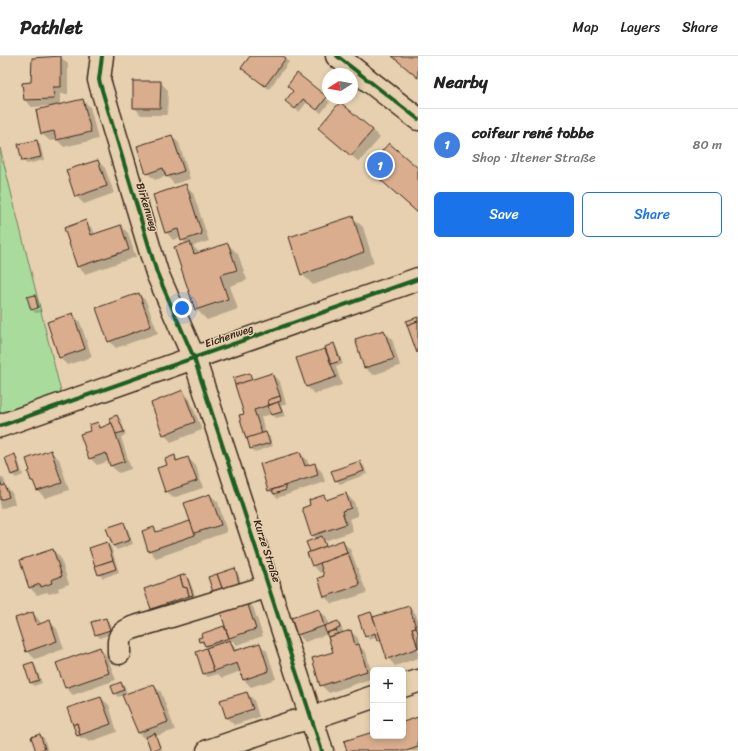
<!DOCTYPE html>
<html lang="en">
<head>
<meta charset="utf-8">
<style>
	:root { --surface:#fff; --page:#f2f2f2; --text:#222; --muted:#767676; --line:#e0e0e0; --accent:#1a73e8 }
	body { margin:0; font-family:Sriracha,sans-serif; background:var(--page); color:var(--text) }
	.controls { position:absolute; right:12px; bottom:12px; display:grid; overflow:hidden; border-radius:6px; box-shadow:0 2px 6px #0003 }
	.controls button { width:36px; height:36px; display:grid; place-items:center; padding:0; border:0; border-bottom:1px solid var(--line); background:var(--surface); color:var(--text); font:20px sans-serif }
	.compass { position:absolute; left:322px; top:12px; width:36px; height:36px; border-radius:50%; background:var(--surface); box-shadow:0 2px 6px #0003; rotate:259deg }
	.you { position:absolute; left:182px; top:252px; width:14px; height:14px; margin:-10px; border:3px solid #fff; border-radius:50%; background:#1a73e8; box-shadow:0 0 0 6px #1a73e833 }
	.badge { display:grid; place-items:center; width:26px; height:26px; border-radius:50%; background:var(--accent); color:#fff; font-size:13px; font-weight:700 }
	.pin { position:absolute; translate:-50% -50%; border:2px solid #fff; box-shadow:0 1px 4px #0006 }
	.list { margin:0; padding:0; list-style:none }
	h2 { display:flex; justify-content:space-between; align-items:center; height:52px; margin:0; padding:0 16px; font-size:17px }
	h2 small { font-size:13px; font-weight:400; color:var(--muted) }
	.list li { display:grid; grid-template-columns:26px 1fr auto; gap:12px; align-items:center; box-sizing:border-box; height:72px; padding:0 16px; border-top:1px solid var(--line) }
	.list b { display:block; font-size:15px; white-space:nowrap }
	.list p { margin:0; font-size:13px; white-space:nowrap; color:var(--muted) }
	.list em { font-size:13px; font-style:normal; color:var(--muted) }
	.actions { display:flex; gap:8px; padding:12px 16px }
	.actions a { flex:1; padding:9px 0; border:1px solid var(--accent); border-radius:6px; text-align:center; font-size:14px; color:var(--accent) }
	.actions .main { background:var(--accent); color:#fff }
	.map { position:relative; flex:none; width:418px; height:695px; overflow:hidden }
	header { display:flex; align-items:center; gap:24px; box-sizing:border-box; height:56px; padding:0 20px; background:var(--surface); border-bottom:1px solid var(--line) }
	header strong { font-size:19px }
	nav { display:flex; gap:22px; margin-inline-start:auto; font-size:14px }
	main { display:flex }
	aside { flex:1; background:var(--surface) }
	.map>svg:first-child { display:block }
	.green { fill:#a9db9d; stroke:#72825e }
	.shadow { fill:#0003 }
	.building { fill:#d9ad8e; stroke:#3b2a1e }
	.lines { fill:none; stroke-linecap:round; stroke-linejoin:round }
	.minor-casing { stroke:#3b2a1e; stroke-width:25 }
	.minor { stroke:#e6d0af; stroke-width:22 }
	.cycleway-casing { stroke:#e6d0af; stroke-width:6 }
	.cycleway { stroke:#1b5e20; stroke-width:4 }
	.labels { text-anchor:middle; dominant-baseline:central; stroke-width:3; stroke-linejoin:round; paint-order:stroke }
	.street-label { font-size:11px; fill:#3b2a1e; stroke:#e6d0af }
</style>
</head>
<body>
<header>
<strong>Pathlet</strong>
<nav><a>Map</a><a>Layers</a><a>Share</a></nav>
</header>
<main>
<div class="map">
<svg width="418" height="695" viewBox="0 0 418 695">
	<rect width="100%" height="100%" fill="#e6d0af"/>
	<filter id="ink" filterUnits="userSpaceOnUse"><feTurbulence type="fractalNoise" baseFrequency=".025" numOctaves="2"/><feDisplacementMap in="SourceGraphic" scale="8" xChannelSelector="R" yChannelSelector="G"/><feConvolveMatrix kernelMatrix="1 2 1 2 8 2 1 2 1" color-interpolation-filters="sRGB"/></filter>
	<g filter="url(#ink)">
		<!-- green -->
		<path class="green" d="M0 92 61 336 0 357Z"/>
		<!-- shadow -->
		<g class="shadow">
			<path d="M252 0H282L289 6 269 33 246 16Z"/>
			<path d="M394 0H418V23L407 13Z"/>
			<path d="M61 1 68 8V38H60V49L83 44 90 51 98 83 64 91 57 84 50 85 42 78 37 55 50 52 49 50 32 51 25 44 23 28 32 27Z"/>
			<path d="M297 19 330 46 321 57 307 46 299 56 290 48Z"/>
			<path d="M160 26 168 34 167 59H141L134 51Z"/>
			<path d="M372 74 380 82 359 106 327 79Z"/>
			<path d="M171 80 179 87 190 123 174 128 167 120 155 124 147 117Z"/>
			<path d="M37 85 40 88 44 104 27 108 23 105Z"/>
			<path d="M98 105 105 112 114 137 84 148 76 140Z"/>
			<path d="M368 112 418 114V157L379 123Z"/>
			<path d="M186 129 193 137 209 185 193 190 200 197 228 188 238 198 247 224 230 230 238 253 207 264 196 253 186 188 181 181 173 184 166 176Z"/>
			<path d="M352 161 363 171 374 207 313 229 302 218Z"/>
			<path d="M85 165 93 173 95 179 121 170 128 177 136 201 85 218 78 211Z"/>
			<path d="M139 238 146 245 158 277 116 292 109 285Z"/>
			<path d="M35 240 38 244 40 251 33 253V255L28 242Z"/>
			<path d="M41 253V256L35 257 33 255Z"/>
			<path d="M73 258 80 266 92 301 67 309 60 302Z"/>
			<path d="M384 275 392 283 400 310 373 319 365 312 356 284Z"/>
			<path d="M334 289 337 292 343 308 336 311 342 329 315 338 307 331 298 303 327 293Z"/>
			<path d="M249 318 254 324 272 318 280 326 286 348 281 350 285 360 276 362 272 358 261 361 266 378 270 381 273 390 255 396 251 392 245 358Z"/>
			<path d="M183 336 190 343 202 374 171 386 164 378Z"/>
			<path d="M117 360 121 364 126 379 121 381 131 413 119 417 111 410 110 405 97 409 90 402 92 375 98 367 102 372 113 368Z"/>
			<path d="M51 396 59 403 69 434 45 442 38 435 35 427 32 424Z"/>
			<path d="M300 397 307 404 309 410 314 408 322 416 325 426 277 442 269 434Z"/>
			<path d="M15 400 18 403 23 419 16 422 12 418Z"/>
			<path d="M174 400 179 405 188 402 196 410 203 432 173 442 166 435Z"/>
			<path d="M360 407 364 410 367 418 340 428 336 424Z"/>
			<path d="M0 420 4 423 7 432 12 437 15 448 0 453Z"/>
			<path d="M346 438 354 446 358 460 349 463 353 475 325 485 328 491 342 486 350 493 367 537 332 548 325 541V521L323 516 320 517 313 509 311 497 316 483 312 479V449L324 440 328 444Z"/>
			<path d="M210 439 218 446 227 476 201 485 202 486 156 502 149 494 154 472 158 476 191 465Z"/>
			<path d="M123 467 127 471 133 488 117 494 113 490 107 472Z"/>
			<path d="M107 487 111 491 119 516 103 522 99 518Z"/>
			<path d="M53 494 60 501 69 528 58 532 59 535 49 538 47 536 37 539 30 532Z"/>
			<path d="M235 514 238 517 243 533 218 542Z"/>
			<path d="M186 519 189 523 196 542 159 560 152 553 145 533Z"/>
			<path d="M245 544 253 551 263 580 237 589 233 585 230 586 238 595 259 588 267 595 276 623 251 631 244 624 241 615 222 622 218 618 208 621 204 618 209 593 205 588 204 589 200 585 224 571 227 574Z"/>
			<path d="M409 551 416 558 418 564V602L395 610 388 602 383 588H382L378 584 377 581 370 584 366 580 371 557 375 562Z"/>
			<path d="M319 554 326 561 329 569 338 566 341 570 344 577 350 575 358 582 360 591 366 596 373 622 329 637 321 629 334 596 330 582 328 578 305 586 298 578Z"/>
			<path d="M33 557 40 565 41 568 49 565 57 573 64 593 35 603 27 595Z"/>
			<path d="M106 563 109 566 113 577 100 582 96 578Z"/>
			<path d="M100 593 107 600 116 624 73 639 66 632Z"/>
			<path d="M33 607 36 611 42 627 34 630 31 627Z"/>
			<path d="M121 627 125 631 127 638 153 629 161 636 175 674 156 680 163 695H152L148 684H146L138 677 123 639 118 641 114 637Z"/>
			<path d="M247 637 254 644 259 661 234 669 227 662Z"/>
			<path d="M101 642 109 649 117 676 89 686 84 681V682L81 683 78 679Z"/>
			<path d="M418 662V695H348L373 677V680H403V667Z"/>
			<path d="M40 679 44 682 48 695H37L32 682Z"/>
		</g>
		<!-- building -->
		<g class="building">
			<path d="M61 0V31H53L54 43 24 44 22 27 31 26 32 2Z"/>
			<path d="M250 0H283L286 2 265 30 241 12Z"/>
			<path d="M392 0H418V22Z"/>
			<path d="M297 17 327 41 317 54 303 43 295 53 285 45 293 35 287 30Z"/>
			<path d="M133 25H161L160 52H133Z"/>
			<path d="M83 43 91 76 56 84 54 75 41 78 36 54Z"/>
			<path d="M340 46 373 74 351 100 318 72Z"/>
			<path d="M172 79 184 115 166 121 163 112 146 118 137 90Z"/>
			<path d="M37 84 41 101 22 105 18 88Z"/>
			<path d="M389 87 418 112V157L367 112Z"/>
			<path d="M98 104 107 130 75 141 66 114Z"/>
			<path d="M186 128 202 178 181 185 178 173 165 177 153 139Z"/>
			<path d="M353 160 364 196 301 219 289 181Z"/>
			<path d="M86 164 91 179 121 169 129 194 77 211 64 172Z"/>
			<path d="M190 186 194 198 228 187 237 214 220 219 228 243 195 254 174 191Z"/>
			<path d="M139 237 151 270 108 286 96 252Z"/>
			<path d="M35 239 38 252 31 254 27 241Z"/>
			<path d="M73 257 85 293 59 302 47 266Z"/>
			<path d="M418 261V265L407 269 406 265Z"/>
			<path d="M418 265V296L417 297 407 269Z"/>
			<path d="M384 274 394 303 364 312 355 283Z"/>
			<path d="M334 287 340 305 331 308 325 291Z"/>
			<path d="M325 293 336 321 306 331 296 302Z"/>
			<path d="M250 317 252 324 235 329 233 322Z"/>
			<path d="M272 317 280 340 268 344 269 349 254 354 262 378 246 383 239 359 244 358 235 329Z"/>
			<path d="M183 334 195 366 163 379 151 347Z"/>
			<path d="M280 340 281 345 269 349 268 344Z"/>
			<path d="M278 346 282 356 271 359 268 350Z"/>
			<path d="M117 359 124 376 115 378 109 362Z"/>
			<path d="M98 366 100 372 112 367 125 405 110 410 106 397 89 403 80 378 90 375 89 369Z"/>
			<path d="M266 376 270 387 250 393 247 382Z"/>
			<path d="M51 394 62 427 37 435 33 425H31L28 416 30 415 26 403Z"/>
			<path d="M300 396 305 410 315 407 318 419 268 435 260 408Z"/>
			<path d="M15 398 20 416 11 419 5 402Z"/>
			<path d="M175 399 176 405 188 401 197 425 165 436 157 412 167 409 165 403Z"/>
			<path d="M360 405 364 415 335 425 331 415Z"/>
			<path d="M0 425 2 430 5 429 9 441 0 444Z"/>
			<path d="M285 430 286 434 274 438 272 434Z"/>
			<path d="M346 437 351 452 342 455 346 468 311 480 302 452 310 449 309 444 324 439 326 444Z"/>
			<path d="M210 438 221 469 194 477 184 447Z"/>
			<path d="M190 465 195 479 148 495 142 475 154 471 156 476Z"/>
			<path d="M124 466 130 484 113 490 106 472Z"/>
			<path d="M322 480 326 490 310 496 306 486Z"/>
			<path d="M343 484 347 497 312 510 307 497Z"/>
			<path d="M107 486 113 504 95 510 89 492Z"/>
			<path d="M53 493 62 520 51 524 52 527 41 531 40 528 29 532 20 504Z"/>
			<path d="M348 497 360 529 324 541 318 522 324 520 320 507Z"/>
			<path d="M113 504 116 513 98 519 95 510Z"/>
			<path d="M235 512 240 530 223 535 217 518Z"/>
			<path d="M186 518 193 539 189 540 187 532 183 531 180 520Z"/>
			<path d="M217 518 223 535 214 539 208 521Z"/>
			<path d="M180 520 183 531 187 532 189 540 151 553 144 533Z"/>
			<path d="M246 543 256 573 229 582 219 552Z"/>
			<path d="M409 550 416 571 412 572 418 592 387 603 373 561Z"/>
			<path d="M319 553 324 570 297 579 291 562Z"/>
			<path d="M33 556 37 569 50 564 57 585 26 596 15 562Z"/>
			<path d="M371 556 381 584 377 585 375 577 365 581 358 560Z"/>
			<path d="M106 562 110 574 95 579 91 566Z"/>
			<path d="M338 565 340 572 326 577 324 570Z"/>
			<path d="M224 570 229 582 205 590 203 585 199 586 198 582 202 581 201 578Z"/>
			<path d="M416 571 418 577V592L412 572Z"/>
			<path d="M336 574 337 578 328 581 326 577Z"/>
			<path d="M351 574 355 589 359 588 367 615 320 630 312 602 333 596 328 581Z"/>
			<path d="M230 584 234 595 260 587 269 615 243 624 237 607 214 615 206 592Z"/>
			<path d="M100 591 109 617 65 632 56 607Z"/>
			<path d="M206 592 214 615 203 618 196 596Z"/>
			<path d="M33 606 39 624 30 627 24 609Z"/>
			<path d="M121 626 124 634 114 638 111 630Z"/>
			<path d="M154 628 168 666 138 677 122 639Z"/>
			<path d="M247 636 253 653 226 662 220 644Z"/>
			<path d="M101 641 111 668 80 679 77 667 73 669 67 652Z"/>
			<path d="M418 661V691L406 695H347L344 685 373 676V680H403V666Z"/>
			<path d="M77 667 80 679 77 680 73 669Z"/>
			<path d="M155 677 160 692 151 695 146 681Z"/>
			<path d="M40 678 45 693 36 695 31 681Z"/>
		</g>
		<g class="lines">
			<!-- minor casing -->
			<g class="minor-casing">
				<g id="minor">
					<path d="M102 0 99 24 157 217 194 302 322 695"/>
					<path d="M337 0 418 63"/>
					<path d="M0 370 418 223"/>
					<path d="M119 597C119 581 117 579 132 572L269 530"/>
					<path d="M403 630 418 625"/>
					<path d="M208 695 293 666 312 662 373 641"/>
				</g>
			</g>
			<!-- minor -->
			<use href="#minor" class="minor"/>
			<!-- cycleway casing -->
			<g class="cycleway-casing">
				<g id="cycleway">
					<path d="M102 0 99 24 157 217 194 302 322 695"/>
					<path d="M337 0 418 63"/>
					<path d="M0 370 418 223"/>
				</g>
			</g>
			<!-- cycleway -->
			<use href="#cycleway" class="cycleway"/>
		</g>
	</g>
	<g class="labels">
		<!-- street labels -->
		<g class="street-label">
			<text transform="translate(147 151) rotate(73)">Birkenweg</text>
			<text transform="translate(229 280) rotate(-19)">Eichenweg</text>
			<text transform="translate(267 495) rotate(72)">Kurze Straße</text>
		</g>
	</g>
</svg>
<div class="controls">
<button>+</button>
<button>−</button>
</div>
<svg class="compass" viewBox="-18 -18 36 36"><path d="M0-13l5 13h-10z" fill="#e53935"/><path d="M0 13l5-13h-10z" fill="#767676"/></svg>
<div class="you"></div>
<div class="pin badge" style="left:380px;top:109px;background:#3f7fe0">1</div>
</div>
<aside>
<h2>Nearby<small></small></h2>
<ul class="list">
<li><span class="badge" style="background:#3f7fe0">1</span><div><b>coifeur rené tobbe</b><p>Shop · Iltener Straße</p></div><em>80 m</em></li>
</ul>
<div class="actions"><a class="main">Save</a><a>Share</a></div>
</aside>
</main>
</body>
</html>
